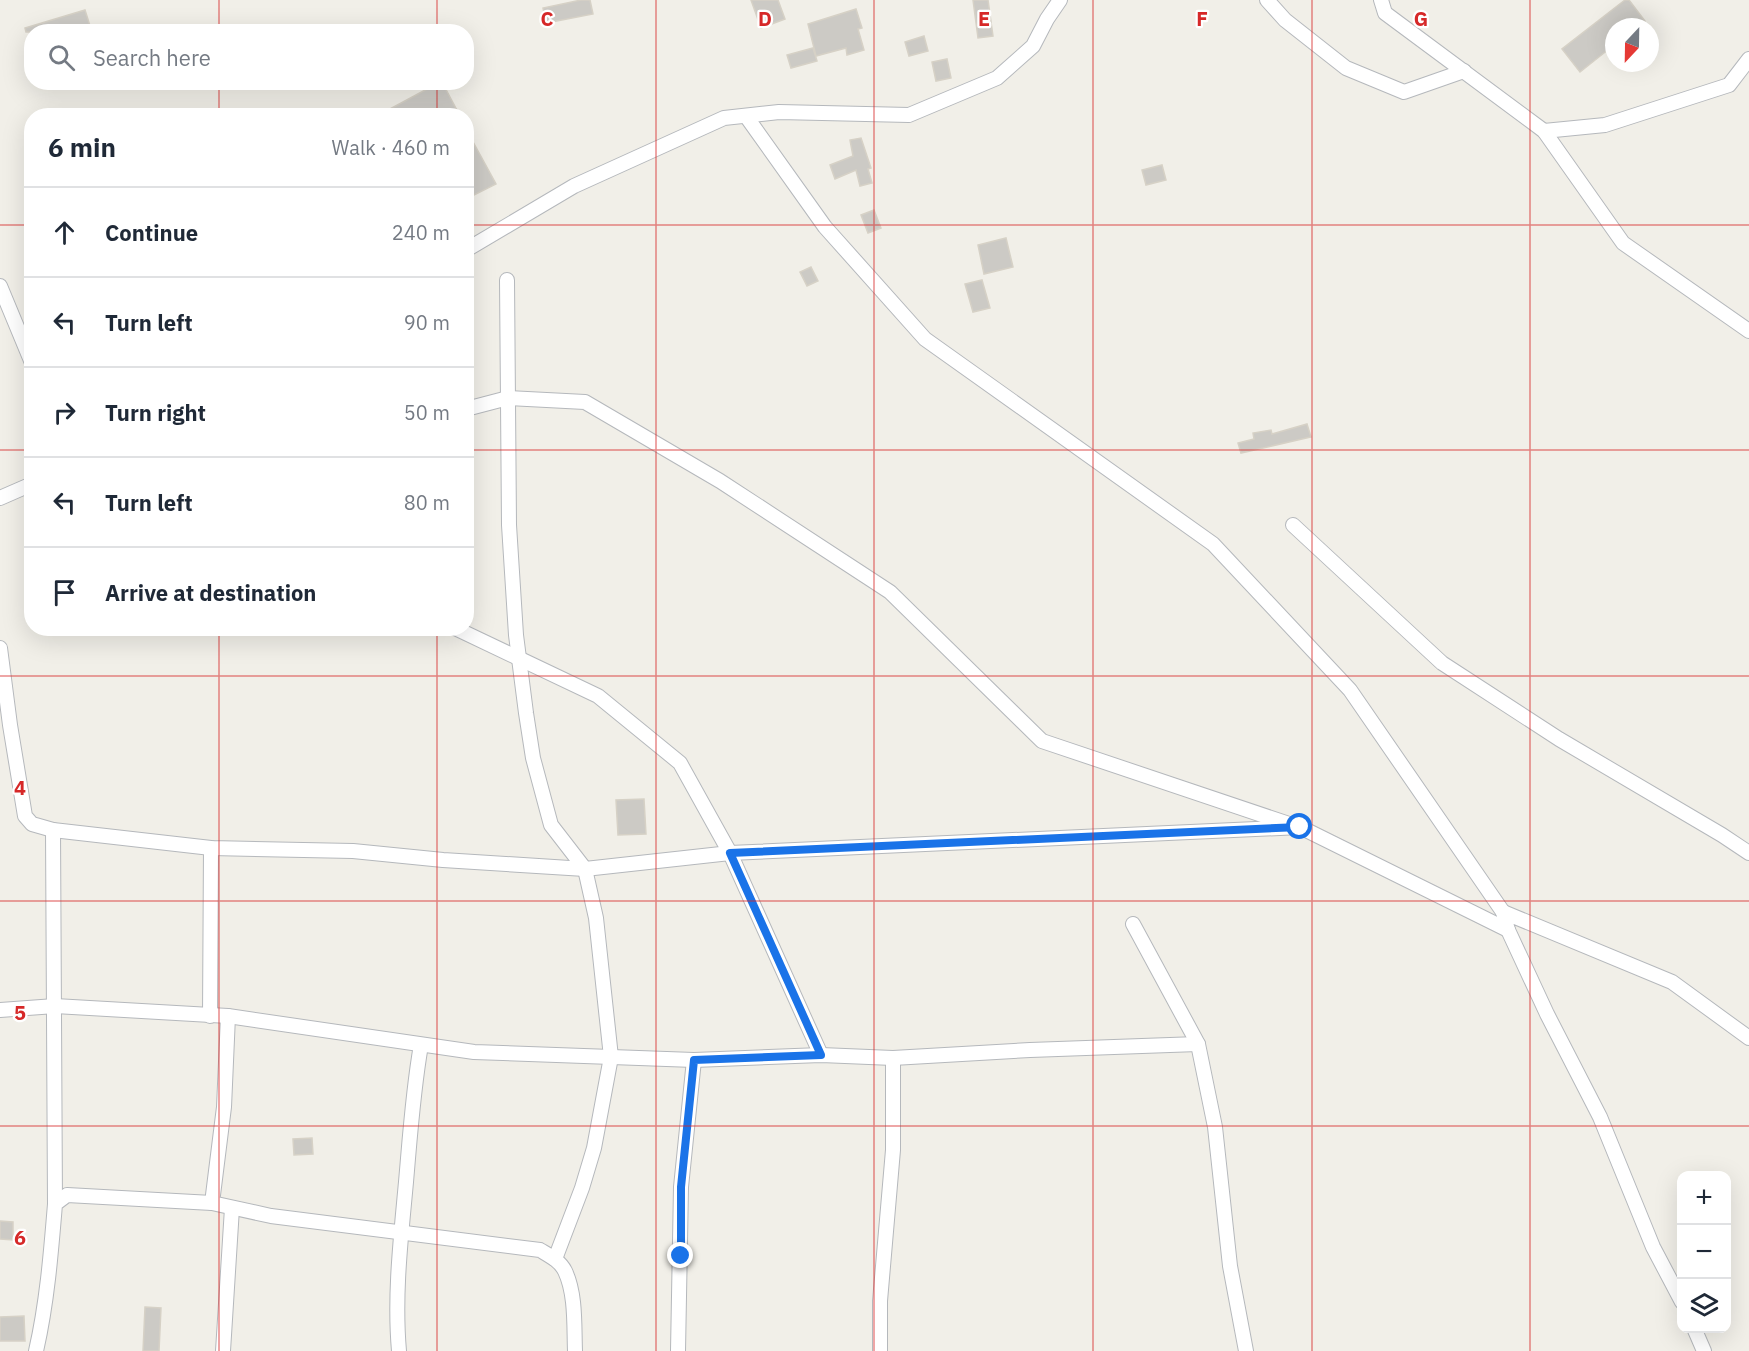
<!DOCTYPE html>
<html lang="en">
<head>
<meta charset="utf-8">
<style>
	:root { --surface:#fff; --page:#f6f6f7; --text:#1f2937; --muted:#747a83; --line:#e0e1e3 }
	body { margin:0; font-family:"IBM Plex Sans",sans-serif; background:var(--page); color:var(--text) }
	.controls { position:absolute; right:18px; bottom:18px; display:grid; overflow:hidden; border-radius:12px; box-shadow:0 6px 24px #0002 }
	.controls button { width:54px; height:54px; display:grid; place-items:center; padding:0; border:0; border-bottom:2px solid var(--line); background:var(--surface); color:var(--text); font:30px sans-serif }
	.compass { position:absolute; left:1605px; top:18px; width:54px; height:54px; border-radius:50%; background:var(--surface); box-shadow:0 6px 24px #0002; rotate:202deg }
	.stop { position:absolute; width:18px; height:18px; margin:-14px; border:4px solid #1a73e8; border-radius:50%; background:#fff }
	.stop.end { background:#1a73e8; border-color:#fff; box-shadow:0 2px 6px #0008 }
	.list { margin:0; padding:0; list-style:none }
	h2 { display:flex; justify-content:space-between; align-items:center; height:78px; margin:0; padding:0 24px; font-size:26px }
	h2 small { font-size:20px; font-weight:400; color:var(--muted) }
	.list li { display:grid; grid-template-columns:39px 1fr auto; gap:18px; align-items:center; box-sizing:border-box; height:90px; padding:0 24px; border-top:2px solid var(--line) }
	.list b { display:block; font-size:22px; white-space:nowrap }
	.list em { font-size:20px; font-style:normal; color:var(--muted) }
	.icon { flex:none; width:33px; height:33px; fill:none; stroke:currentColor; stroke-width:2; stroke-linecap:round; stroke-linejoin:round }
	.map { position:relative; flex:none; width:1749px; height:1351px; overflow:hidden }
	.search { position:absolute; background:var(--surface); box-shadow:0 6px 24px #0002; left:24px; top:24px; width:450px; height:66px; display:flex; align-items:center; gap:15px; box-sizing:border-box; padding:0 21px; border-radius:24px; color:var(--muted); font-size:22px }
	.panel { position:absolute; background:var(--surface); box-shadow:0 6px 24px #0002; left:24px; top:108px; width:450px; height:528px; border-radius:24px }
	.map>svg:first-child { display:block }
	.building { fill:#cccac5; stroke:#d6d1c6; stroke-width:1.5 }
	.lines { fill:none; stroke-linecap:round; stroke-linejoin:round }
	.minor-casing { stroke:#b5b8bc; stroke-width:16 }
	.minor { stroke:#fff; stroke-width:14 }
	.route { stroke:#1a73e8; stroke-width:8 }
	.grid { fill:none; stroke:#d62828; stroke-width:1.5; stroke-opacity:0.55 }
	.grid-label { font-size:20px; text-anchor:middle; font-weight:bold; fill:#d62828; stroke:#fff; stroke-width:4.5; stroke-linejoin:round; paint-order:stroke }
</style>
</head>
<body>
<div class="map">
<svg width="1749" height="1351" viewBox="0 0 1749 1351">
	<rect width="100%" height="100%" fill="#f1efe8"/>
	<!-- building -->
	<g class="building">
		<path d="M581 0H590L593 14 546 23 543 8Z"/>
		<path d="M751 0H778L785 19 761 28Z"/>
		<path d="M973 0H988L993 36 978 38Z"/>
		<path d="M1625 0H1629L1645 21 1637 27H1614V45L1580 72 1562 49Z"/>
		<path d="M856 9 862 28 858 29 864 50 847 55 846 48 816 56 808 24Z"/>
		<path d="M85 10 91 29 81 32H26L25 28Z"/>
		<path d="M924 36 928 51 909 56 905 42Z"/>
		<path d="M813 48 817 61 791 68 787 55Z"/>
		<path d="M947 59 951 78 936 81 932 62Z"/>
		<path d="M440 82H442L460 116H377Z"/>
		<path d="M466 129 496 184 466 199Z"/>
		<path d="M861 138 871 168 868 169 872 183 860 186 856 170 835 179 830 165 853 156 850 140Z"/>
		<path d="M1162 165 1166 180 1146 185 1142 170Z"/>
		<path d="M874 210 881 228 868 233 861 215Z"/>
		<path d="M1006 238 1013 267 984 274 978 245Z"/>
		<path d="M811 267 818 281 807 286 800 272Z"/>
		<path d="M982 280 990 308 973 312 965 284Z"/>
		<path d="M1307 424 1311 437 1241 453 1238 443 1254 439 1253 433 1271 430 1272 434Z"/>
		<path d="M644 799 646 834 618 835 616 800Z"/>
		<path d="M312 1138 313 1154 294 1155 293 1139Z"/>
		<path d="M0 1221 13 1222V1240L0 1239Z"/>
		<path d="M145 1307 161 1308 159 1351H143Z"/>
		<path d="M24 1316 25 1341H0V1317Z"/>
	</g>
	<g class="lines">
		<!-- minor casing -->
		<g class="minor-casing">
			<g id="minor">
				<path d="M1267 0 1285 20 1346 68 1404 92 1464 71"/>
				<path d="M1381 0 1385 13 1544 131 1623 243 1749 331"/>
				<path d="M746 116 825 227 925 339 1213 544 1350 690 1503 912"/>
				<path d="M1544 131 1605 125 1729 85 1749 59"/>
				<path d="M466 250 574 186 724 118 779 112 909 115 997 78 1033 46 1047 19 1060 0"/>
				<path d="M507 280 509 525 516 635 526 713 533 758 551 825 585 869 596 918 611 1057 594 1148 582 1188 555 1259"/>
				<path d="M0 286 32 363"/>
				<path d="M466 409 508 398 585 402 720 481 890 592 1042 741 1292 825"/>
				<path d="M0 498 32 484"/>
				<path d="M1293 525 1442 663 1559 739 1722 835 1749 853"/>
				<path d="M455 628 598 696 680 763 730 853 821 1055"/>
				<path d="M0 648 10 725 25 816 32 824 53 830 211 848 353 851 443 860 585 869 730 853 1300 827 1508 930 1503 912 1672 982 1749 1038"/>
				<path d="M53 830 55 1204"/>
				<path d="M1133 924 1198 1044 1215 1127 1230 1266 1246 1351"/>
				<path d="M1508 930 1547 1014 1600 1117 1653 1247 1682 1302"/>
				<path d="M0 1010 55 1006 228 1016 474 1052 694 1060 821 1055 893 1058 1030 1050 1198 1044"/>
				<path d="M210 1016 211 848"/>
				<path d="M212 1203 224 1107 228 1016"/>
				<path d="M1694 1328 1704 1351"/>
				<path d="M36 1351C47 1303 51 1253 55 1204L67 1195 212 1203 271 1216 540 1250C550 1256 560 1261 565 1271 576 1294 574 1326 575 1351"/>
				<path d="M223 1351 232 1208"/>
				<path d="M399 1351C394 1295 401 1237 406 1182 410 1136 413 1090 421 1045"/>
				<path d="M678 1351 681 1187 694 1060"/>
				<path d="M880 1351V1301L893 1150V1058"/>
			</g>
		</g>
		<!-- minor -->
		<use href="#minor" class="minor"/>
	</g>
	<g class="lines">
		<!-- route -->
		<path class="route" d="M681 1256V1187L694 1060 821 1055 730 853 1300 827"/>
	</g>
	<!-- grid -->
	<path class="grid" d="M219 0V32M437 0V32M656 0V1351M874 0V1351M1093 0V1351M1312 0V1351M1530 0V1351M219 82V116M437 82V116M0 225H32M466 225H1749M0 450H32M466 450H1749M219 628V1351M437 628V1351M0 676H1749M0 901H1749M0 1126H1749"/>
	<g class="grid-label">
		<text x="547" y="26">C</text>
		<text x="765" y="26">D</text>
		<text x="984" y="26">E</text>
		<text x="1202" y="26">F</text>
		<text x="1421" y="26">G</text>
		<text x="20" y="795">4</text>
		<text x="20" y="1020">5</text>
		<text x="20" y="1245">6</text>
	</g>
</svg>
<div class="controls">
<button>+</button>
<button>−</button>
<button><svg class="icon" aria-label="layers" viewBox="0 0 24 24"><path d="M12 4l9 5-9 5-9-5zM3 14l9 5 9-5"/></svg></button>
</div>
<svg class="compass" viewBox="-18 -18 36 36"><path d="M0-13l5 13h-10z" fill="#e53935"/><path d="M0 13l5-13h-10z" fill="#747a83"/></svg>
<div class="stop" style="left:1300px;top:827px"></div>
<div class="stop end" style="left:681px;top:1256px"></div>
<div class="search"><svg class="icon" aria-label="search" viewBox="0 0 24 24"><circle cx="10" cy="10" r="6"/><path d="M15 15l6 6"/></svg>Search here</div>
<section class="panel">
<h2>6 min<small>Walk · 460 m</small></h2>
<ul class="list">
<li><svg class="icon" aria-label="ahead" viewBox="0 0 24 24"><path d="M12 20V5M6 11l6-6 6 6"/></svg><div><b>Continue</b></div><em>240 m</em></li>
<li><svg class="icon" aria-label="left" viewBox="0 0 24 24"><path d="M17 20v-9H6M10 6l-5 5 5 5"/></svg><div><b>Turn left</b></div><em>90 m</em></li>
<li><svg class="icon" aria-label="right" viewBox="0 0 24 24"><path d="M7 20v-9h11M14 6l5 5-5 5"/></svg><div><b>Turn right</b></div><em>50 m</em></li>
<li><svg class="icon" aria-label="left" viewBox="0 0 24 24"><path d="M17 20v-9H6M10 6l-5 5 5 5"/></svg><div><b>Turn left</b></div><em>80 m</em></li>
<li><svg class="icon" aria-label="arrive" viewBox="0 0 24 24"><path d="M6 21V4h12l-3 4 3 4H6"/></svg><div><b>Arrive at destination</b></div></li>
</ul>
</section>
</div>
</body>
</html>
